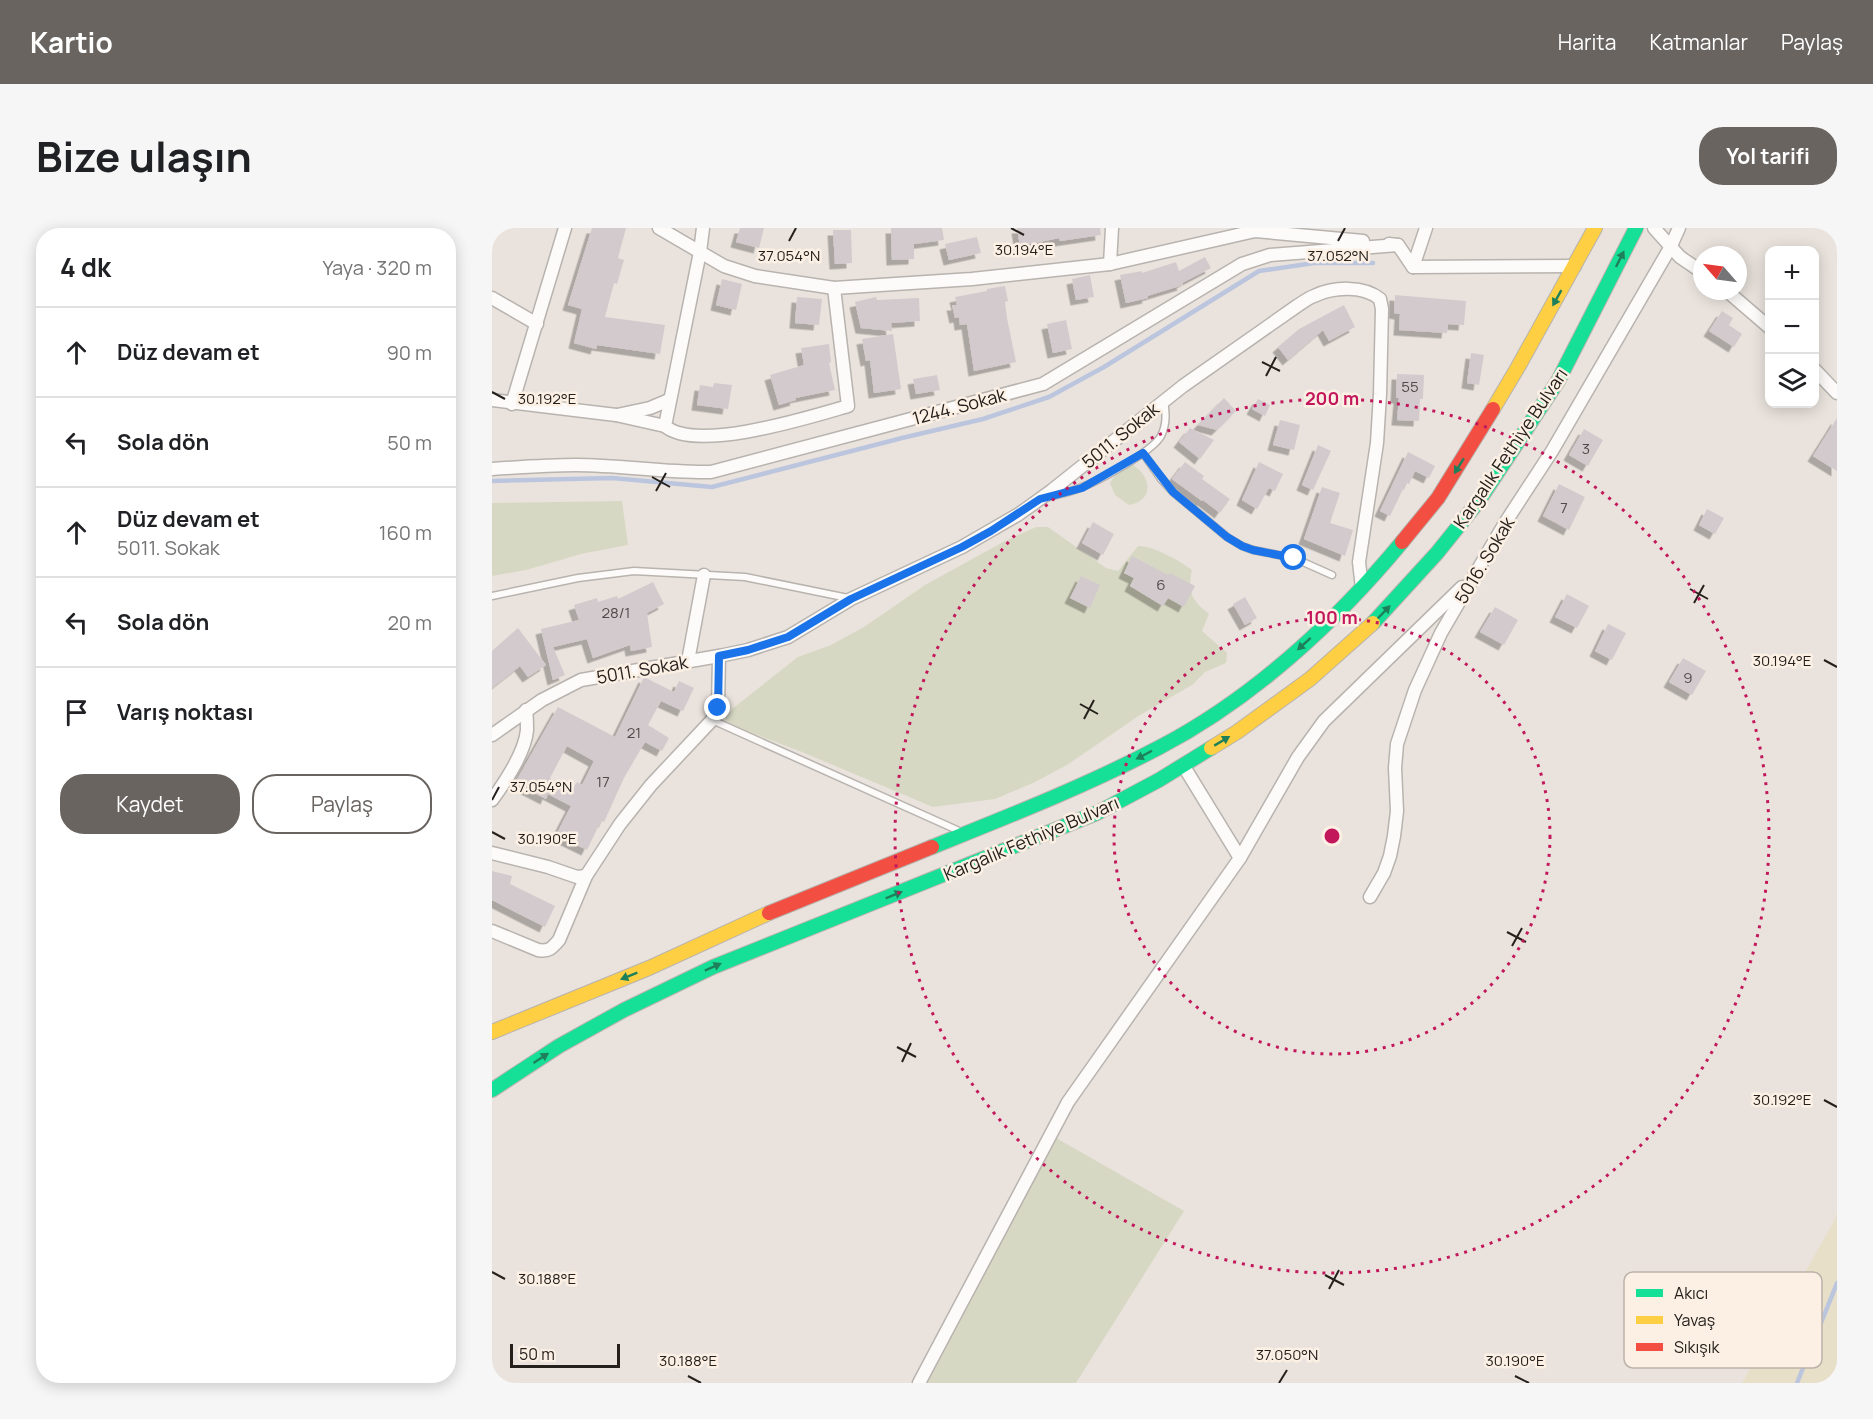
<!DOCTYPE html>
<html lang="tr">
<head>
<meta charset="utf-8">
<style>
	:root { --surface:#fff; --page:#f6f6f6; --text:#202124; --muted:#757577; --line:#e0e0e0; --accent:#6a6460 }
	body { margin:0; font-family:Manrope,sans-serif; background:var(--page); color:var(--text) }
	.controls { position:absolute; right:18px; top:18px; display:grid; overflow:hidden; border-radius:12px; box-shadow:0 3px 15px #0003 }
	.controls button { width:54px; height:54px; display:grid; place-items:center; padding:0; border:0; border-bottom:2px solid var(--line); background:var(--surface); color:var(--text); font:30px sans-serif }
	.compass { position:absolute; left:1201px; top:18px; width:54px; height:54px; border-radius:50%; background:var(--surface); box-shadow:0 3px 15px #0003; rotate:298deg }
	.scale { position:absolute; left:18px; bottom:15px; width:110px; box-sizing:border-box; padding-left:6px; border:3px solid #25201c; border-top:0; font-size:16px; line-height:21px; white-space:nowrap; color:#25201c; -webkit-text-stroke:4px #fcf0e5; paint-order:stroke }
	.stop { position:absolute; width:18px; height:18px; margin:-14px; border:4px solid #1a73e8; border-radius:50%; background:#fff }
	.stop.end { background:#1a73e8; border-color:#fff; box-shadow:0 2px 6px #0008 }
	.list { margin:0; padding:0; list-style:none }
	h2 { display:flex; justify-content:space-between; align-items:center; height:78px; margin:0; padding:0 24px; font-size:26px }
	h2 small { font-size:20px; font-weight:400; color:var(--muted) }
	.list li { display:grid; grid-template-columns:39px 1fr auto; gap:18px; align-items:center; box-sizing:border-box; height:90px; padding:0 24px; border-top:2px solid var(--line) }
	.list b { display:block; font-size:22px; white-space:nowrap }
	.list p { margin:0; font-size:20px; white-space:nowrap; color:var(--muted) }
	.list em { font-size:20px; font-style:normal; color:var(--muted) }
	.actions { display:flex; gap:12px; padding:18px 24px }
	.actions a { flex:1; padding:14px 0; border:2px solid var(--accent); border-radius:24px; text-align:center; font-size:21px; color:var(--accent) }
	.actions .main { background:var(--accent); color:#fff }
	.icon { flex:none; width:33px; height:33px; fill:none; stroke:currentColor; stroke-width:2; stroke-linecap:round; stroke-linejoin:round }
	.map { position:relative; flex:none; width:1345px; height:1155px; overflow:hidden; border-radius:24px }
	header { display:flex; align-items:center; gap:36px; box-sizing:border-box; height:84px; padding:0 30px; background:var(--accent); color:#fff }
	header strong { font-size:28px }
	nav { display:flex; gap:33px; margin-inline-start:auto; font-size:21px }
	.intro { display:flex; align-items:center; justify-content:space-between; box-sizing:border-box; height:144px; padding:0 36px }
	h1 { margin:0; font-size:42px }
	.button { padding:15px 27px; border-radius:24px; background:var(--accent); color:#fff; font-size:21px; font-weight:700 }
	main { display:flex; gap:36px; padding:0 36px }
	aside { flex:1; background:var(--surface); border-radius:24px; box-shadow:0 3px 15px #0003 }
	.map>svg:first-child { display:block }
	.green { fill:#d7d8c3 }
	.sand { fill:#e8dfc8 }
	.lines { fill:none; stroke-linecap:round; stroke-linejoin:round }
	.stream { stroke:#bbc6de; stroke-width:4.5 }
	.building { fill:#d3cacd; fill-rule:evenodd; filter:url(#shadow) }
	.lane-casing { stroke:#b8b3ae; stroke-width:9 }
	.street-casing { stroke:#b8b3ae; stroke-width:15 }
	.fast-casing { stroke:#b8b3ae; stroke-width:16 }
	.slow-casing { stroke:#b8b3ae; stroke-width:16 }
	.jam-casing { stroke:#b8b3ae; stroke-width:16 }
	.lane { stroke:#fcfbfa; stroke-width:6 }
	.street { stroke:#fcfbfa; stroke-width:12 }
	.fast { stroke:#16e098; stroke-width:14 }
	.slow { stroke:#ffcf43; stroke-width:14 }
	.jam { stroke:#f24e42; stroke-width:14 }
	.oneway { fill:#1e805a }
	.route { stroke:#1a73e8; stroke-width:8 }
	.ticks { fill:none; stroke:#25201c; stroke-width:2 }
	.ring { fill:none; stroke:#c2185b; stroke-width:3; stroke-dasharray:3 6 }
	.labels { text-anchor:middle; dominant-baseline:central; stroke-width:5; stroke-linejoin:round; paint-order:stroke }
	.number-label { font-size:15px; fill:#504a48 }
	.street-label { font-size:18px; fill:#25201c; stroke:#fcf0e5 }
	.key { fill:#fcf0e5; stroke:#bcb2a9; stroke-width:1.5 }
	.key-label { font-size:16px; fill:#25201c }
	.ticks-label { font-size:15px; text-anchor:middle; fill:#25201c; stroke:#fcf0e5; stroke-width:5; stroke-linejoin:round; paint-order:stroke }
	.centre { fill:#c2185b; stroke:#fcf0e5; stroke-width:3 }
	.ring-label { font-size:18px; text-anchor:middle; font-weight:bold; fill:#c2185b; stroke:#fcf0e5; stroke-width:5; stroke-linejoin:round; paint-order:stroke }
</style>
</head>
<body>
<header>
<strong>Kartio</strong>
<nav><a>Harita</a><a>Katmanlar</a><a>Paylaş</a></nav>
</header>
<div class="intro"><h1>Bize ulaşın</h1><a class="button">Yol tarifi</a></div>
<main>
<aside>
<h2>4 dk<small>Yaya · 320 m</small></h2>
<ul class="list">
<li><svg class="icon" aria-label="ahead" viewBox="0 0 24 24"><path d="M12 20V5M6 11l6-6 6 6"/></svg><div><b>Düz devam et</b></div><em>90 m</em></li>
<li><svg class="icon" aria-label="left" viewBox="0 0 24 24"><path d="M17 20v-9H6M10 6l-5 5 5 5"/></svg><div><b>Sola dön</b></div><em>50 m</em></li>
<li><svg class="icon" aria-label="ahead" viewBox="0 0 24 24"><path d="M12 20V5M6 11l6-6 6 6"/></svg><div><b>Düz devam et</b><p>5011. Sokak</p></div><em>160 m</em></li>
<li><svg class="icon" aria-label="left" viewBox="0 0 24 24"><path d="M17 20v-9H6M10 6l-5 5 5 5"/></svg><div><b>Sola dön</b></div><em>20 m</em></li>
<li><svg class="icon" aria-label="arrive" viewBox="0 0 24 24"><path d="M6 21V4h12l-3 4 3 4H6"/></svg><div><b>Varış noktası</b></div></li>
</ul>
<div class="actions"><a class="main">Kaydet</a><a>Paylaş</a></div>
</aside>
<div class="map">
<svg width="1345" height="1155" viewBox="0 0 1345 1155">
	<defs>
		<filter id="shadow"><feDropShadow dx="-5.5" dy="5.5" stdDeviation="0" flood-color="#0004"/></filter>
	</defs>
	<rect width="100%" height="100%" fill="#eae3dd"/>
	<!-- green -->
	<g class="green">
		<path d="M641 237C660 249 662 273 637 277L623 267 618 255C624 245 629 241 641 237Z"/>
		<path d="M130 273 136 317 89 326 34 342 0 348V275Z"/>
		<path d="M544 299H556L614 340 626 343 646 318C660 317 688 333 700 342 695 364 700 372 717 386L710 403 735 425 734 435 713 444 700 457 648 487 575 537 541 555 503 571 441 579 310 524 239 497 233 491 240 481 306 429 339 417 372 399 433 357 513 313Z"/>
		<path d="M559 907 692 983 584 1155H432Z"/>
	</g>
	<!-- sand -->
	<path class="sand" d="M1345 984V1148L1342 1155H1250C1280 1100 1313 1046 1343 991Z"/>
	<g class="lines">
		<!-- stream -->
		<g class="stream">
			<path d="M0 253 120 250 220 259 410 210 491 191 557 169 612 139 767 43 822 35H881"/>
			<path d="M1305 1155 1345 1055"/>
		</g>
	</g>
	<!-- building -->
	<g class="building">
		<path d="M100 0H134L126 30 132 32 125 56 122 55 113 89 173 97 168 126 105 117 104 121 82 115 90 81 76 77Z"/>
		<path d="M248 0H272L267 20 244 14Z"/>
		<path d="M399 0H450L452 12 422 16V31L400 32Z"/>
		<path d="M525 0H608L609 7 568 13 567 10 528 18Z"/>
		<path d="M341 2H359L360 35 343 36Z"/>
		<path d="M485 9 489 25 457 32 453 16Z"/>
		<path d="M713 29 719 40 690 55 691 57 655 68 656 70 634 75 628 47 650 43V45L684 34 687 43Z"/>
		<path d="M598 47 602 69 584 72 580 51Z"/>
		<path d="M230 51 250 56 244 82 224 77Z"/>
		<path d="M513 58 516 73 513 74 515 90 524 134 482 143 475 96 468 97 467 89 463 90 460 77H465L463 69 495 63V61Z"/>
		<path d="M903 67 974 73 972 97 956 96 955 105 907 102 908 86 902 85Z"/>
		<path d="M305 69 330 71 327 97 303 95Z"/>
		<path d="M384 69 385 72 427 70 428 93 399 95 400 103 369 100 363 74Z"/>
		<path d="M852 77 863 99 837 113 831 102 796 132 786 119 807 101Z"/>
		<path d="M1230 83 1241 90 1237 97 1250 106 1242 119 1217 103Z"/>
		<path d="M574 92 580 121 561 125 555 96Z"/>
		<path d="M401 106 409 161 382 165 378 132 374 133 370 111Z"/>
		<path d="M337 116 339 134 337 135 343 162 303 170 304 172 287 177 278 147 312 137 309 120Z"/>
		<path d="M979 125 992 127 987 157 975 155Z"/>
		<path d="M905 146 932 147 931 171H928L927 193 905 192 907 170H904Z"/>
		<path d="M445 147 448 162 424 166 421 151Z"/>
		<path d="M222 155 240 157 236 181 205 177 208 157 221 159Z"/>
		<path d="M732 170 744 183 725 202 706 197Z"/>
		<path d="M766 171 778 177 773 188 760 181Z"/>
		<path d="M1345 190V243L1321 228Z"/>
		<path d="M788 192 808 197 802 222 781 217Z"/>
		<path d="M698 200 722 212 708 231 687 214Z"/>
		<path d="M1092 201 1111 212 1096 238 1077 227Z"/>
		<path d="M826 217 839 223 821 262 810 257Z"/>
		<path d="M916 224 943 238 937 250 923 243 917 256 914 255 898 288 888 283Z"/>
		<path d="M693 234 712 248 710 251 738 271 728 285 711 272 710 273 680 251Z"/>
		<path d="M767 234 791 246 783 263 777 260 765 281 750 272Z"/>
		<path d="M1067 256 1093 269 1077 302 1051 288Z"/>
		<path d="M830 259 848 265 838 295 861 302 853 328 812 311Z"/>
		<path d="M1215 281 1232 290 1223 306 1207 297Z"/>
		<path d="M601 294 622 306 611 327 590 315Z"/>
		<path d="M640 328 676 347 678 345 703 358 692 379 676 370 671 378 638 358 642 350 632 345Z"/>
		<path d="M589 348 608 357 598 380 578 370Z"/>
		<path d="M161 354 172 376 155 385 160 419 139 423 138 417 101 430 95 411 61 419 73 447 61 452 49 401 87 392 82 377 105 370 106 374 125 368 126 371Z"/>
		<path d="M1075 366 1097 378 1085 400 1063 389Z"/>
		<path d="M753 369 765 390 753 397 741 376Z"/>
		<path d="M1003 379 1026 392 1012 417 988 404Z"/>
		<path d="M1116 396 1134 405 1120 432 1103 423Z"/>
		<path d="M26 400 54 437 36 449 28 438 0 460V423Z"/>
		<path d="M1191 430 1214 443 1200 467 1177 454Z"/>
		<path d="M152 449 182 464 187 453 202 460 191 483 169 473 156 497 177 510 170 523 153 514 132 550 112 594 109 593 95 622 64 607 79 578 56 566 54 571 23 555 66 479 123 509ZM75 518 102 533 90 557 85 554 80 562 58 550Z"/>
		<path d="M0 643 20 648 18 656 63 678 53 699 0 672Z"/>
	</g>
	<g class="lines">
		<!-- lane casing -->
		<g class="lane-casing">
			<g id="lane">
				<path d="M651 225 669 251 681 264 735 309 750 318 761 322 802 330 840 347"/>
				<path d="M557 269C568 266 578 264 588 260 606 253 660 224 669 208 675 196 674 185 672 172"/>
				<path d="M0 368 86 350 142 343 253 349 356 370"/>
				<path d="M220 492 465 602"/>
			</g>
		</g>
		<!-- street casing -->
		<g class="street-casing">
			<g id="street">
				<path d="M167 0 232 38 263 48 342 60 480 51 618 36 763 3 871 13"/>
				<path d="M211 0 208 24 173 198C204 225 318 189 356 178L342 60"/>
				<path d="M1162 0 1188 29 1210 44"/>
				<path d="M897 16 906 17 921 39"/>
				<path d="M618 36 620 0"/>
				<path d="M921 39 1083 38"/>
				<path d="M921 39 934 0"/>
				<path d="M1235 63 1278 100"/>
				<path d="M0 70 45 96"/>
				<path d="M1322 141 1345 165"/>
				<path d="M0 172 124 187 173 198"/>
				<path d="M20 176 73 0"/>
				<path d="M125 187 158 180 177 172"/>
				<path d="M0 241C28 239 56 237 84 237 129 237 174 245 219 244L551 156 750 36 778 27 906 17"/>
				<path d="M196 433 212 347"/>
				<path d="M0 507 50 472 89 452 227 428 256 422 296 409 359 371 470 319 527 286 559 263 691 158 805 78C810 75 816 70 822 68 841 59 871 57 888 71L890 81 888 166 885 215 867 334 870 360"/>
				<path d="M0 572C13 554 33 525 35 502 35 496 35 489 34 482"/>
				<path d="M0 625 56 639 85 649 94 648"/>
				<path d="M748 630 806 529 832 493 970 359"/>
				<path d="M878 669 892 645 898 628 902 608 905 583 903 540 905 516 923 462 949 405 1013 295 1060 223 1178 20 1187 0"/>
				<path d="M0 703 46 722C57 724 60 720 67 712L94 648 128 596 159 557 220 492 226 480 227 428"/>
				<path d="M427 1155 576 874 748 630 691 537"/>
			</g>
		</g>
		<!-- fast casing -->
		<g class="fast-casing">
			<g id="fast">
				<path d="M881 395 945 325 986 274 1066 153 1144 0"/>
				<path d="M440 619C517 588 594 558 668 519 760 471 844 394 910 314"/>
				<path d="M0 862 67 818 132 782 221 739 605 585 667 552 719 520"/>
			</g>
		</g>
		<!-- slow casing -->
		<g class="slow-casing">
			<g id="slow">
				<path d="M1001 181 1026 139 1103 0"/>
				<path d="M719 520 745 504 818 451 881 395"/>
				<path d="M0 804 157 740 277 685"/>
			</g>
		</g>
		<!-- jam casing -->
		<g class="jam-casing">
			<g id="jam">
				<path d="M910 314 946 270 1001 181"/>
				<path d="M277 685 440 619"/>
			</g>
		</g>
		<!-- lane -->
		<use href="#lane" class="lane"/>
		<!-- street -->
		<use href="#street" class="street"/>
		<!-- fast -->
		<use href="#fast" class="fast"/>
		<!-- slow -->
		<use href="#slow" class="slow"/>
		<!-- jam -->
		<use href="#jam" class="jam"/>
	</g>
	<!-- one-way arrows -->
	<defs><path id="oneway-solid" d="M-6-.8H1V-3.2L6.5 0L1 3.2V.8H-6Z" transform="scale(1.5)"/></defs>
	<g class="oneway">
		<use href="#oneway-solid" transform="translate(1128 31) rotate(-63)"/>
		<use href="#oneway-solid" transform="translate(1065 70) rotate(119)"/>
		<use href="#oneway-solid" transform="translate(967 238) rotate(122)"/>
		<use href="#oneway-solid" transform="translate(892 384) rotate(-46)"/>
		<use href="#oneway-solid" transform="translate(812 416) rotate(138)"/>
		<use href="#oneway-solid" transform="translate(730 513) rotate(-31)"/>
		<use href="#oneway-solid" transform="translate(652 527) rotate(152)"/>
		<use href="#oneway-solid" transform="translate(402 667) rotate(-22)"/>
		<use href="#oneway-solid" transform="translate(221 739) rotate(-24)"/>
		<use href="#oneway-solid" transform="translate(137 748) rotate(158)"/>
		<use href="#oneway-solid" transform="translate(49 830) rotate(-33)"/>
	</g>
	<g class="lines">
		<!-- route -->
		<path class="route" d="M226 480 227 428 256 422 296 409 359 371 470 319 499 303 548 271 590 260 651 225 681 264 735 309 750 318 761 322 802 330"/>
	</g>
	<!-- ticks -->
	<path class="ticks" d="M519 0 532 7M297 13 304 0M846 13 853 0M770 134 788 143M774 148 784 129M0 164 13 171M160 249 178 259M164 263 174 245M1198 361 1216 371M1202 375 1212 357M1332 432 1345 439M588 476 606 486M592 491 602 472M0 572 7 559M0 604 13 611M1015 704 1034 714M1020 718 1030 700M405 819 424 829M410 834 419 815M1332 872 1345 879M0 1044 13 1051M833 1047 852 1057M837 1061 847 1042M196 1148 209 1155M1023 1148 1037 1155M787 1155 795 1142"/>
	<!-- distance rings -->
	<g class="ring">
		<circle cx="840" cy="608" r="218"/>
		<circle cx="840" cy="608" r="437"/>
	</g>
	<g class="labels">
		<!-- number labels -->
		<g class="number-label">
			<text x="918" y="158">55</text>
			<text x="1094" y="220">3</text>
			<text x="1072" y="279">7</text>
			<text x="669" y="356">6</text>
			<text x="124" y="384">28/1</text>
			<text x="1196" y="449">9</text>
			<text x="142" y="504">21</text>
			<text x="111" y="553">17</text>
		</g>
		<!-- street labels -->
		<g class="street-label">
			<text transform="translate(467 178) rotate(-15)">1244. Sokak</text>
			<text transform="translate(628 207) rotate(-39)">5011. Sokak</text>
			<text transform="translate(1018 220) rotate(-56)">Kargalık Fethiye Bulvarı</text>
			<text transform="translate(992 332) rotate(-59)">5016. Sokak</text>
			<text transform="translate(150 441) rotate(-10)">5011. Sokak</text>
			<text transform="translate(539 610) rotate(-23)">Kargalık Fethiye Bulvarı</text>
		</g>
	</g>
	<!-- legend -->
	<rect x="1132" y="1044" width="198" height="96" rx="9" class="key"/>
	<rect x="1144" y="1061" width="27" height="8" fill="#16e098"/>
	<rect x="1144" y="1088" width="27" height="8" fill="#ffcf43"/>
	<rect x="1144" y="1115" width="27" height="8" fill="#f24e42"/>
	<g class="key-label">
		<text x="1182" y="1071">Akıcı</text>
		<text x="1182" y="1098">Yavaş</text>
		<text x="1182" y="1125">Sıkışık</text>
	</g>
	<g class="ticks-label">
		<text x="532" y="27">30.194°E</text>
		<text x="297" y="33">37.054°N</text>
		<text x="846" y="33">37.052°N</text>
		<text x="55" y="176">30.192°E</text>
		<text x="1290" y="438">30.194°E</text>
		<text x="49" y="564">37.054°N</text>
		<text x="55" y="616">30.190°E</text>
		<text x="1290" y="877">30.192°E</text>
		<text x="55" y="1056">30.188°E</text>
		<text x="795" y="1132">37.050°N</text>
		<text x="196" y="1138">30.188°E</text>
		<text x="1023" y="1138">30.190°E</text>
	</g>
	<circle cx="840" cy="608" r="9" class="centre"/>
	<g class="ring-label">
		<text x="840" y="177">200 m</text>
		<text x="840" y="396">100 m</text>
	</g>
</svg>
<div class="controls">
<button>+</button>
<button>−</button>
<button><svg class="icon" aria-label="layers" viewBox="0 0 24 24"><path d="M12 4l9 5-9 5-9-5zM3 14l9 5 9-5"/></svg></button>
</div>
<svg class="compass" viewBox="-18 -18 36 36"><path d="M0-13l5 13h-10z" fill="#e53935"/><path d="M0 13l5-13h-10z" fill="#757577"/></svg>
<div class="scale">50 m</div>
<div class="stop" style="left:802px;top:330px"></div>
<div class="stop end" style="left:226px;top:480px"></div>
</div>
</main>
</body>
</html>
